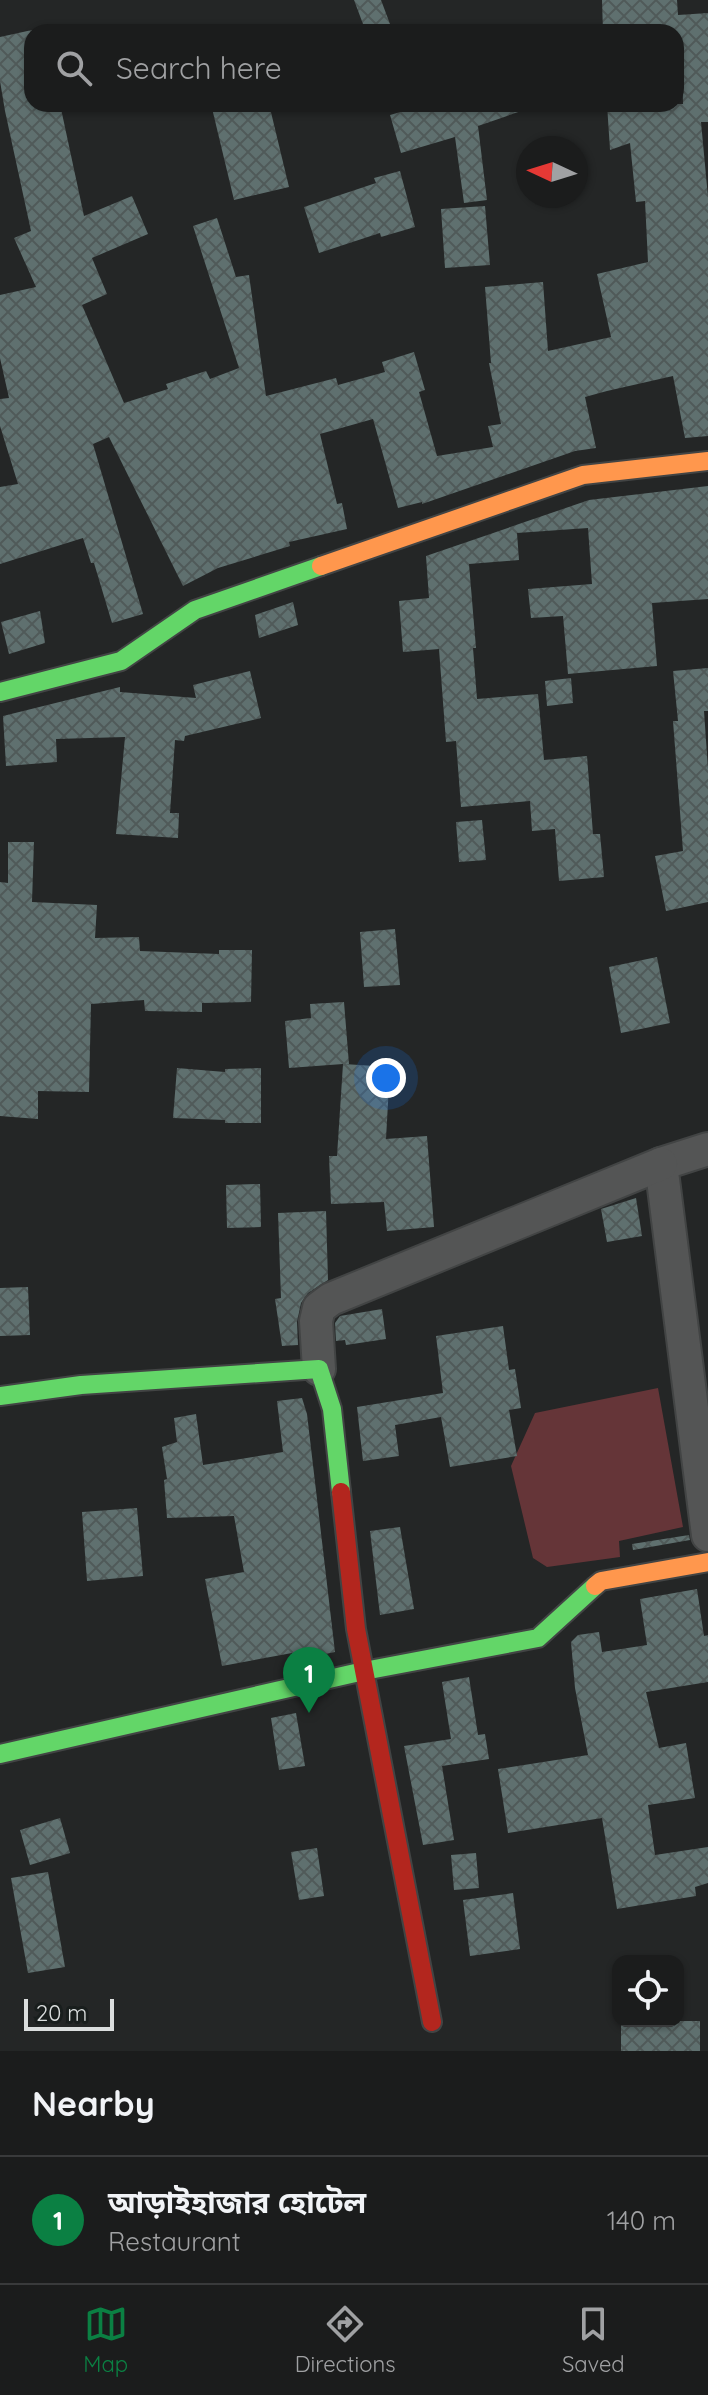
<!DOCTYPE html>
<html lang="en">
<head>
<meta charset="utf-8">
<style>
	:root { --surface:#1b1c1c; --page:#282929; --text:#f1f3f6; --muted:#a0a1a3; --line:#393a3b; --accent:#0b8043 }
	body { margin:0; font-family:Quicksand,"Noto Sans Bengali",sans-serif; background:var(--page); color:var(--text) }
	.controls { position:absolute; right:24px; bottom:24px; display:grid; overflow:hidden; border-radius:16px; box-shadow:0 2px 6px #0004 }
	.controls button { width:72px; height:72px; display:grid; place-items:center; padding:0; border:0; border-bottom:2px solid var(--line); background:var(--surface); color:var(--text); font:40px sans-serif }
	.compass { position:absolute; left:516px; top:136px; width:72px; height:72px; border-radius:50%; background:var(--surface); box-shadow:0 2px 6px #0004; rotate:274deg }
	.scale { position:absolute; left:24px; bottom:20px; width:90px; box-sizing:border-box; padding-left:8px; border:4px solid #dbdede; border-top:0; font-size:22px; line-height:28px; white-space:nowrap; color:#dbdede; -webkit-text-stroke:6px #191e1d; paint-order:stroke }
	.you { position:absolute; left:386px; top:1078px; width:28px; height:28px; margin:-20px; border:6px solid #fff; border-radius:50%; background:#1a73e8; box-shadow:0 0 0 12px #1a73e833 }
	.badge { display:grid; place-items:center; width:52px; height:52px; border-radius:50%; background:var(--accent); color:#fff; font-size:26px; font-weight:700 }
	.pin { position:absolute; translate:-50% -66px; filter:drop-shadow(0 2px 4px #0008) }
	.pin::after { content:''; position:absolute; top:42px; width:28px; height:24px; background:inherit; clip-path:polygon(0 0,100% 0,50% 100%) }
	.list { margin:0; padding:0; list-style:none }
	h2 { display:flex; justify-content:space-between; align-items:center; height:104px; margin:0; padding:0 32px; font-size:34px }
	h2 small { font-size:26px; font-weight:400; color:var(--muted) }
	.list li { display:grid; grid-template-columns:52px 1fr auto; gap:24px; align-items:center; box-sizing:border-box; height:128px; padding:0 32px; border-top:2px solid var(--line) }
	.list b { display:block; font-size:30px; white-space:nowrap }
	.list p { margin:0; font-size:26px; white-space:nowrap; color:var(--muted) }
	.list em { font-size:26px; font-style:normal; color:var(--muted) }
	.icon { flex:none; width:44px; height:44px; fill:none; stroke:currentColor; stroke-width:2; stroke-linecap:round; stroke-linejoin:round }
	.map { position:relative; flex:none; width:708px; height:2051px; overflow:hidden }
	.search { position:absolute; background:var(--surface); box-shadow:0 2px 6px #0004; left:24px; right:24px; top:24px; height:88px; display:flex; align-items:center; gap:20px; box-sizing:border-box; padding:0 28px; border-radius:24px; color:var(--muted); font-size:30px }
	.sheet { height:232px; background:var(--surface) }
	nav { display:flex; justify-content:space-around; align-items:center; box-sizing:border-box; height:112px; border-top:2px solid var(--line); background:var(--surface); font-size:22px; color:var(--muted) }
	nav a { display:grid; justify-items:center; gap:4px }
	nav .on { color:var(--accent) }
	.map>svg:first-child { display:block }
	.green { fill:#653538 }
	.building { fill:url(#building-cross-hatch) }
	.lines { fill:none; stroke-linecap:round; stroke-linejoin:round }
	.street-casing { stroke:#424444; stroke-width:36 }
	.fast-casing { stroke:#424444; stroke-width:22 }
	.slow-casing { stroke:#424444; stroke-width:22 }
	.jam-casing { stroke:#424444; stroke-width:22 }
	.street { stroke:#545555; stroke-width:32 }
	.fast { stroke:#63d668; stroke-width:18 }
	.slow { stroke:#ff974d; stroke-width:18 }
	.jam { stroke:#b3261e; stroke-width:18 }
</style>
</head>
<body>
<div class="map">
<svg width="708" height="2051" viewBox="0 0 708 2051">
	<defs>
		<pattern id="building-cross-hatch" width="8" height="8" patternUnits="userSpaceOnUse" patternTransform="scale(2)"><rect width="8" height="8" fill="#5f706f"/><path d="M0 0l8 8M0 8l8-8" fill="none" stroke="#505a59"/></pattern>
	</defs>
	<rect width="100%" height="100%" fill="#242626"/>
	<!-- green -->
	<path class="green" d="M658 1388 683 1527 619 1541 620 1557 547 1567 533 1558 511 1466 535 1413Z"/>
	<!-- building -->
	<g class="building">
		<path d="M354 0H381L393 32H366Z"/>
		<path d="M602 0H677L678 15 708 13V122H701L708 197V436L685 438 673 376 607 391 585 397 596 448 575 451 422 504V502L398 508 373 419 320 434 337 504 342 503 347 529 289 542 290 546 218 568 183 586 109 437 93 444 143 614 112 623 94 563H91L83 538 0 564V487L18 484 0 426V399L9 398 0 358V295L36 287 14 238 31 231 5 111 0 81V37L32 30V104H60L84 216 132 196 148 234 92 258 107 294 82 305 124 403 168 389 166 384 206 371 210 379 239 368 193 226 217 218 236 277 249 275 266 396 336 378 338 385 385 372 382 362 414 352 425 390 419 392 437 456 493 447 488 426 501 424 489 363H491L485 287 543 282 548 351 611 337 597 274 648 262 645 201 636 202 630 143 610 150 607 104H683L682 51H676V32H603Z"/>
		<path d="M211 104H269L289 187 234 200Z"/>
		<path d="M428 104H529L530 108 478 126 487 200 464 203 455 137 401 153 390 115Z"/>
		<path d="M400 171 415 227 381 237 380 233 319 253 304 207 376 183 374 178Z"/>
		<path d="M485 206 490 265 445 268 441 209Z"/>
		<path d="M708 486V599L652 603 657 666 568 674 563 616 531 618 528 589 592 584 588 528 517 533 519 560 469 564 476 648H473L477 699 538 694 544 760 587 756 593 834H600L604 877 559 881 555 829 532 831 530 801 461 807 456 741 446 742 439 649 403 652 399 601 429 598 426 556 589 500Z"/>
		<path d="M293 602 298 625 259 638 255 615Z"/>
		<path d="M40 611 45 643 9 654 1 622Z"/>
		<path d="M708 668V711H704L708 769V902L666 911 655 856 683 851 673 721H678L673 671Z"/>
		<path d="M250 671 261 718 185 736 184 741 175 740 170 813H179L178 838 116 834 125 737 56 739 57 762 6 766 3 716 120 687V692L196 698 193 685Z"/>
		<path d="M571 678 573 703 547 706 545 681Z"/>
		<path d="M482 820 486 860 459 862 456 822Z"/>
		<path d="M8 842H34L32 902 97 905 95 938 139 937 140 951 219 954V950H252L251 1002 202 1003V1012L145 1011 144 1000 91 1004 89 1092 38 1091V1119L0 1116V882L8 883Z"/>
		<path d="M395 929 400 985 364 987 360 932Z"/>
		<path d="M657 957 670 1023 621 1033 609 967Z"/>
		<path d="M344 1002 349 1064H344L390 1067 386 1139 427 1136 434 1227 387 1231 384 1202 331 1204 329 1156H337L343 1064 289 1068 285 1021 311 1018 310 1004Z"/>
		<path d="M177 1068 225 1072V1069L261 1068V1123H225V1120L173 1118Z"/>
		<path d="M260 1184 261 1227 227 1228 226 1185Z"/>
		<path d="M636 1198 642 1236 607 1242 601 1209Z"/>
		<path d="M326 1211 328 1280 308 1293 301 1303 297 1322 298 1345 282 1346 275 1299 281 1298 278 1213Z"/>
		<path d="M28 1287 30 1335 0 1336V1288Z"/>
		<path d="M382 1309 386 1339 346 1345 345 1340 336 1341 335 1323 340 1316Z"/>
		<path d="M503 1326 509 1370 515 1369 521 1408 509 1410 517 1456 450 1467 441 1417 395 1425 399 1456 363 1461 357 1407 443 1393 436 1336Z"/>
		<path d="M302 1398 307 1414 335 1652 293 1661 292 1653 222 1666 205 1579 244 1572 234 1516 167 1518 164 1480 167 1479 162 1447 177 1442 174 1418 196 1414 203 1465 283 1452 277 1401Z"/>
		<path d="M137 1508 143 1576 87 1581 82 1512Z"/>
		<path d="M400 1527 414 1609 380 1615 370 1531Z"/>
		<path d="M689 1535 690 1540 633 1550 632 1544Z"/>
		<path d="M697 1589 704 1636 708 1635V1682L646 1692 659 1748 686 1743 695 1798 648 1805 655 1855 708 1847V1883L695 1887 696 1896 617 1909 602 1818 508 1833 498 1769 588 1755 575 1688 571 1642 578 1635 599 1632 602 1652 647 1645 640 1599Z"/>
		<path d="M469 1677 478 1735 485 1734 489 1759 442 1766 454 1840 423 1845 404 1746 451 1739 442 1682Z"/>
		<path d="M296 1713 305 1766 279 1770 271 1718Z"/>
		<path d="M60 1818 70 1853 30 1865 20 1830Z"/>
		<path d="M317 1848 324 1896 299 1900 291 1852Z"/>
		<path d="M476 1853 479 1888 454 1890 451 1855Z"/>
		<path d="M48 1872 65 1967 28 1973 11 1878Z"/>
		<path d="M513 1893 520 1949 470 1956 463 1900Z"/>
		<rect x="621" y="2021" width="79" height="30"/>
	</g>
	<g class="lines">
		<!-- street casing -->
		<g class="street-casing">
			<g id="street">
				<path d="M708 1149 661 1164 708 1535"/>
				<path d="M319 1369 316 1321 319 1308 331 1299 661 1164"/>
			</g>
		</g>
		<!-- fast casing -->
		<g class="fast-casing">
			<g id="fast">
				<path d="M0 692 121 661 195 610 321 566"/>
				<path d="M0 1396 81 1385 319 1369 332 1409 341 1492"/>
				<path d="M0 1754 364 1671 538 1638 595 1586"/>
			</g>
		</g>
		<!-- slow casing -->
		<g class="slow-casing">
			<g id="slow">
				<path d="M321 566 583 475 708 461"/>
				<path d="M595 1586 601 1581 708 1562"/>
			</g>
		</g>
		<!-- jam casing -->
		<g class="jam-casing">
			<path id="jam" d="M341 1492 356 1629 432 2022"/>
		</g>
		<!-- street -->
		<use href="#street" class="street"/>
		<!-- fast -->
		<use href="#fast" class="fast"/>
		<!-- slow -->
		<use href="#slow" class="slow"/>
		<!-- jam -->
		<use href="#jam" class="jam"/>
	</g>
</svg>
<div class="controls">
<button><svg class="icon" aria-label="locate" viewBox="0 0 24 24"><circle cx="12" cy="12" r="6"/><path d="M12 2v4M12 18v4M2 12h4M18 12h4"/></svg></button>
</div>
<svg class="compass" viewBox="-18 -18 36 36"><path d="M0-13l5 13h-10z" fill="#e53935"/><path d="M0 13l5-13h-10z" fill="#a0a1a3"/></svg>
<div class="scale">20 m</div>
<div class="you"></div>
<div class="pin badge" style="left:309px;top:1713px">1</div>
<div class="search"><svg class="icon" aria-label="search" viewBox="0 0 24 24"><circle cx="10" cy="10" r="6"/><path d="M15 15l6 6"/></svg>Search here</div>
</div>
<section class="sheet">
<h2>Nearby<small></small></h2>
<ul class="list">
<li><span class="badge">1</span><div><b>আড়াইহাজার হোটেল</b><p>Restaurant</p></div><em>140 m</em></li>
</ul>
</section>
<nav>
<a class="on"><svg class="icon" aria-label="map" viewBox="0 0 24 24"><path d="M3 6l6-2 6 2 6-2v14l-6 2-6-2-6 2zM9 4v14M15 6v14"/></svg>Map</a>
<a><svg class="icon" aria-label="directions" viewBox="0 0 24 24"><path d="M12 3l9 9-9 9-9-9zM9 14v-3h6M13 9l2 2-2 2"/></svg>Directions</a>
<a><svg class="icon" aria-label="saved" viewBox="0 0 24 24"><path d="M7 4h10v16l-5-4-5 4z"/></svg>Saved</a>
</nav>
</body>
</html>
